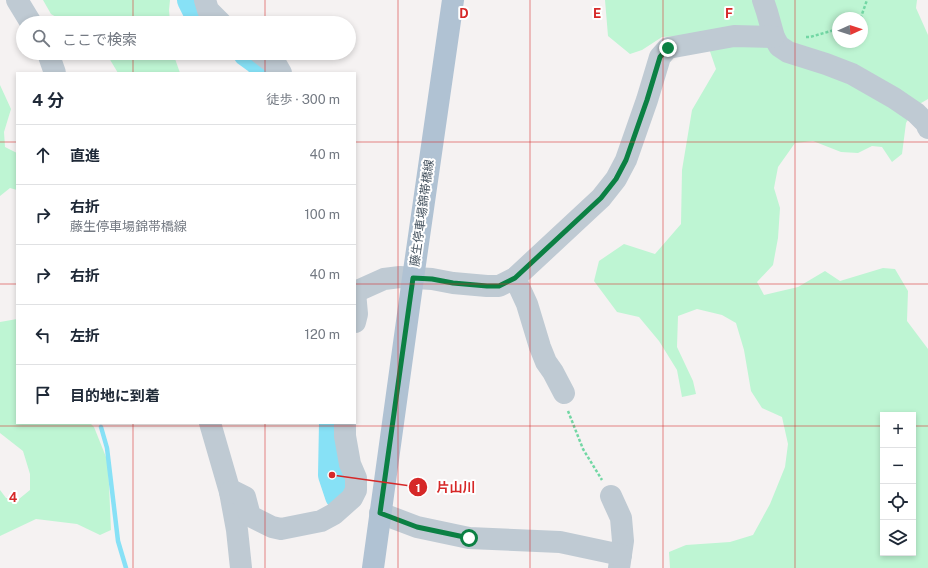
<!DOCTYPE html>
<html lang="ja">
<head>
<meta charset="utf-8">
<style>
	:root { --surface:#fff; --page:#f2f2f3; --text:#1f2937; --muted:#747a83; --line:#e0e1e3 }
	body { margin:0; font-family:"Public Sans","Noto Sans JP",sans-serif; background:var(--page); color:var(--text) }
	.controls { position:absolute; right:12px; bottom:12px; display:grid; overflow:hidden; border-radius:0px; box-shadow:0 2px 6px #0003 }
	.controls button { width:36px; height:36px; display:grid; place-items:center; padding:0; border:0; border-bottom:1px solid var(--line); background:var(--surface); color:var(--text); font:20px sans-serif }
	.compass { position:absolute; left:832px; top:12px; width:36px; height:36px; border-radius:50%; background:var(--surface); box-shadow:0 2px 6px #0003; rotate:87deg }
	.stop { position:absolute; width:12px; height:12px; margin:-9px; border:3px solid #0b8043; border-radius:50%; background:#fff }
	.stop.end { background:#0b8043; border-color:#fff; box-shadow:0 1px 4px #0008 }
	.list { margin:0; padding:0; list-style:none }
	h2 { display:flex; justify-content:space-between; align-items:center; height:52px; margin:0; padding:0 16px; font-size:17px }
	h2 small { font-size:13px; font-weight:400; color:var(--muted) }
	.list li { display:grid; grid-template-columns:26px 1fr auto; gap:12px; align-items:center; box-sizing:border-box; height:60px; padding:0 16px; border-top:1px solid var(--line) }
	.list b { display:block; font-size:15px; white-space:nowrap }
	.list p { margin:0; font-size:13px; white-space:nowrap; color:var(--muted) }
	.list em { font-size:13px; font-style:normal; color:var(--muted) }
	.icon { flex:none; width:22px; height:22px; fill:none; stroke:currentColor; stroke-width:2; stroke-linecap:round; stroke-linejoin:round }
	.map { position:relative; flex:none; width:928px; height:568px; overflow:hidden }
	.search { position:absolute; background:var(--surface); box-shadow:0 2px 6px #0003; left:16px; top:16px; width:340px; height:44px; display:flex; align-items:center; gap:10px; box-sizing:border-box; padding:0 14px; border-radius:22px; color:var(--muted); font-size:15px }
	.panel { position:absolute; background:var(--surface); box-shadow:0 2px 6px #0003; left:16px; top:72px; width:340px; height:352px; border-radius:0px }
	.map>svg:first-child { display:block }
	.green { fill:#bef5d3; fill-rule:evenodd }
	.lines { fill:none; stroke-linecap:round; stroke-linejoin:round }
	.stream { stroke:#87e1f6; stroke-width:4.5 }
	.river { stroke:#87e1f6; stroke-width:28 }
	.path { stroke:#72d7a4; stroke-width:2.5; stroke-dasharray:3 2; stroke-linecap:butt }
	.minor { stroke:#bfcad3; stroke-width:22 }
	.major { stroke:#b0c2d3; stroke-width:22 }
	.route { stroke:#0b8043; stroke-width:5 }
	.grid { fill:none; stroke:#d62828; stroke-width:1; stroke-opacity:0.55 }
	.labels { text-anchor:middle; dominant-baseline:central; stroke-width:4; stroke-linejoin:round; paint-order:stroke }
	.street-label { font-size:12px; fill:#485662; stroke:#fff }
	.grid-label { font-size:13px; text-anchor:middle; font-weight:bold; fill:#d62828; stroke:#fff; stroke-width:4; stroke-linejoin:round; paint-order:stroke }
	.leader { fill:none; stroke:#d62828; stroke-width:1.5 }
	.callout-dot { fill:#d62828; stroke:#fff; stroke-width:1.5 }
	.mark-label { font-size:12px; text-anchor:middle; font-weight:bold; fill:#fff }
	.callout-label { font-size:13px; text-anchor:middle; font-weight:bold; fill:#d62828; stroke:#fff; stroke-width:4; stroke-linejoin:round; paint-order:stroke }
</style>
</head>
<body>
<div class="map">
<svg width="928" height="568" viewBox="0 0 928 568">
	<rect width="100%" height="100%" fill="#f5f2f2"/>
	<!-- green -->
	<g class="green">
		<path d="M43 0H170L169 10 170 23H66L51 14Z"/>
		<path d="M605 0H917L916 8 928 35V99L916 106 906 123 902 154 892 162 882 147 872 146 858 153 841 152 813 141 795 143 778 167 774 188 780 208 778 238 773 265 757 282 764 295 798 287 825 271 840 281 883 268 895 269 908 291 907 321 928 349V568H670L669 552 686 545 730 542 753 535 770 504 785 467 788 444 782 417 762 408 751 391 744 350 736 323 722 315 697 309 678 316 677 347 693 381 696 394 682 397 677 370 659 341 639 317 617 312 594 281 599 261 624 244 655 254 681 224 682 170 692 110 716 69 704 34 662 37 642 50 630 54 608 36ZM838 18H862V42H838ZM883 415H913V553H883Z"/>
		<path d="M106 53H173L180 73H118Z"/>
		<path d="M0 85 11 109 4 132 5 147 17 153V190L10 188 0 196Z"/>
		<path d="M17 319V423H90L94 427 108 462 111 530 100 535 77 524 36 519 0 536V490L6 498 19 499 30 490V474L23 451 0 433V322Z"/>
	</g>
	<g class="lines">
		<!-- stream -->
		<path class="stream" d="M101 427 107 448 118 541 126 568"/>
		<!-- river -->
		<g class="river">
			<path d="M191 0 200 18 206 23"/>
			<path d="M247 53 258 61 268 73"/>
			<path d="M333 423 332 475 339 496"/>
		</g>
		<!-- path -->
		<g class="path">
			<path d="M860 18 861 17 867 0"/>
			<path d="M806 37H810L838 29"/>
			<path d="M568 411 583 449 602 480"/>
		</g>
		<!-- minor -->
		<g class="minor">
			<path d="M17 0 31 23"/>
			<path d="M205 0 208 10 221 23"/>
			<path d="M763 0 767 12 774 37 779 46 788 52 826 64 852 74 894 98 916 113 926 123 928 128"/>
			<path d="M48 53 55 73"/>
			<path d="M260 53 277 66 281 73"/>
			<path d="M515 278 527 304 540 347 546 362 553 372 564 393"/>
			<path d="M355 292 384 279 400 277 432 279 453 283 487 286H499L515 278 601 198 616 179 626 160 647 100 660 57 668 48 734 36 774 37"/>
			<path d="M355 292 357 314 355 322"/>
			<path d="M210 423 230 492 237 530 241 568"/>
			<path d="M230 492H235L245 497 250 516 272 527 281 529 321 521 334 514 352 498 356 490V478L350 464 345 436V423"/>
			<path d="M611 496 621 518 623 541 619 568"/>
			<path d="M380 513 417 527 469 538 560 542 621 555"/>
		</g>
		<!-- major -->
		<path class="major" d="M373 568 413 278 453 0"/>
	</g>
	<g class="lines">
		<!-- route -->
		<path class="route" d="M469 538 417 527 380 513 413 278 432 279 453 283 487 286H499L515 278 601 198 616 179 626 160 647 100 660 57 668 48"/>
	</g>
	<!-- grid -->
	<path class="grid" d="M133 0V23M265 0V23M398 0V568M530 0V568M663 0V568M795 0V568M133 53V73M265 53V73M0 142H17M355 142H928M0 284H17M355 284H928M133 423V568M265 423V568M0 426H883M913 426H928"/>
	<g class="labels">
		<!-- street labels -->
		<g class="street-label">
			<text transform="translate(422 213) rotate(-82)">藤生停車場錦帯橋線</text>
		</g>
	</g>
	<g class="grid-label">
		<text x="464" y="18">D</text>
		<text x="597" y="18">E</text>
		<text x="729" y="18">F</text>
		<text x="13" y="502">4</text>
	</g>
	<!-- callouts -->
	<path class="leader" d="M332 475L418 487"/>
	<g class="callout-dot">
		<circle cx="332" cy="475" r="4"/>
		<circle cx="418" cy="487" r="10"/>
	</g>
	<g class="mark-label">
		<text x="418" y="492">1</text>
	</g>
	<g class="callout-label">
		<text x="456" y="492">片山川</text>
	</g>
</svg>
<div class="controls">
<button>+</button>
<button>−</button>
<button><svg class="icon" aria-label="locate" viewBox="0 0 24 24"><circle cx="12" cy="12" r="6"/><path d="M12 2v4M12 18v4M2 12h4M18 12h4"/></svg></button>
<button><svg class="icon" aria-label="layers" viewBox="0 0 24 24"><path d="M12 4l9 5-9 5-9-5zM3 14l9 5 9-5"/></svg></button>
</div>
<svg class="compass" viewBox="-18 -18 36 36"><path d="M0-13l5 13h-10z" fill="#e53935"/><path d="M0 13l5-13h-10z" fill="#747a83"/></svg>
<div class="stop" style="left:469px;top:538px"></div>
<div class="stop end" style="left:668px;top:48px"></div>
<div class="search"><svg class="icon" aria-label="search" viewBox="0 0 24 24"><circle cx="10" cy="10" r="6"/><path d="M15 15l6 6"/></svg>ここで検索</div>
<section class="panel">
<h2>4 分<small>徒歩 · 300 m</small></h2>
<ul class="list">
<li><svg class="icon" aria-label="ahead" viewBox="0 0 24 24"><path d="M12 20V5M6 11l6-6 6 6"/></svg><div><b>直進</b></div><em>40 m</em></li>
<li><svg class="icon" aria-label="right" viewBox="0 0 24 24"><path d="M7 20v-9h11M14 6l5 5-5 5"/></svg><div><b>右折</b><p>藤生停車場錦帯橋線</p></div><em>100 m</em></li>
<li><svg class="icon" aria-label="right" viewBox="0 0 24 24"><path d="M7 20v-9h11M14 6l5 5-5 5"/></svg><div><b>右折</b></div><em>40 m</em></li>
<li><svg class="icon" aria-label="left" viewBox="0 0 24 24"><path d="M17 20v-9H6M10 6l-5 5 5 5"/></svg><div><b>左折</b></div><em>120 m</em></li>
<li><svg class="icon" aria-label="arrive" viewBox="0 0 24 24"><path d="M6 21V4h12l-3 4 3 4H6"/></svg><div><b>目的地に到着</b></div></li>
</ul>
</section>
</div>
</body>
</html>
